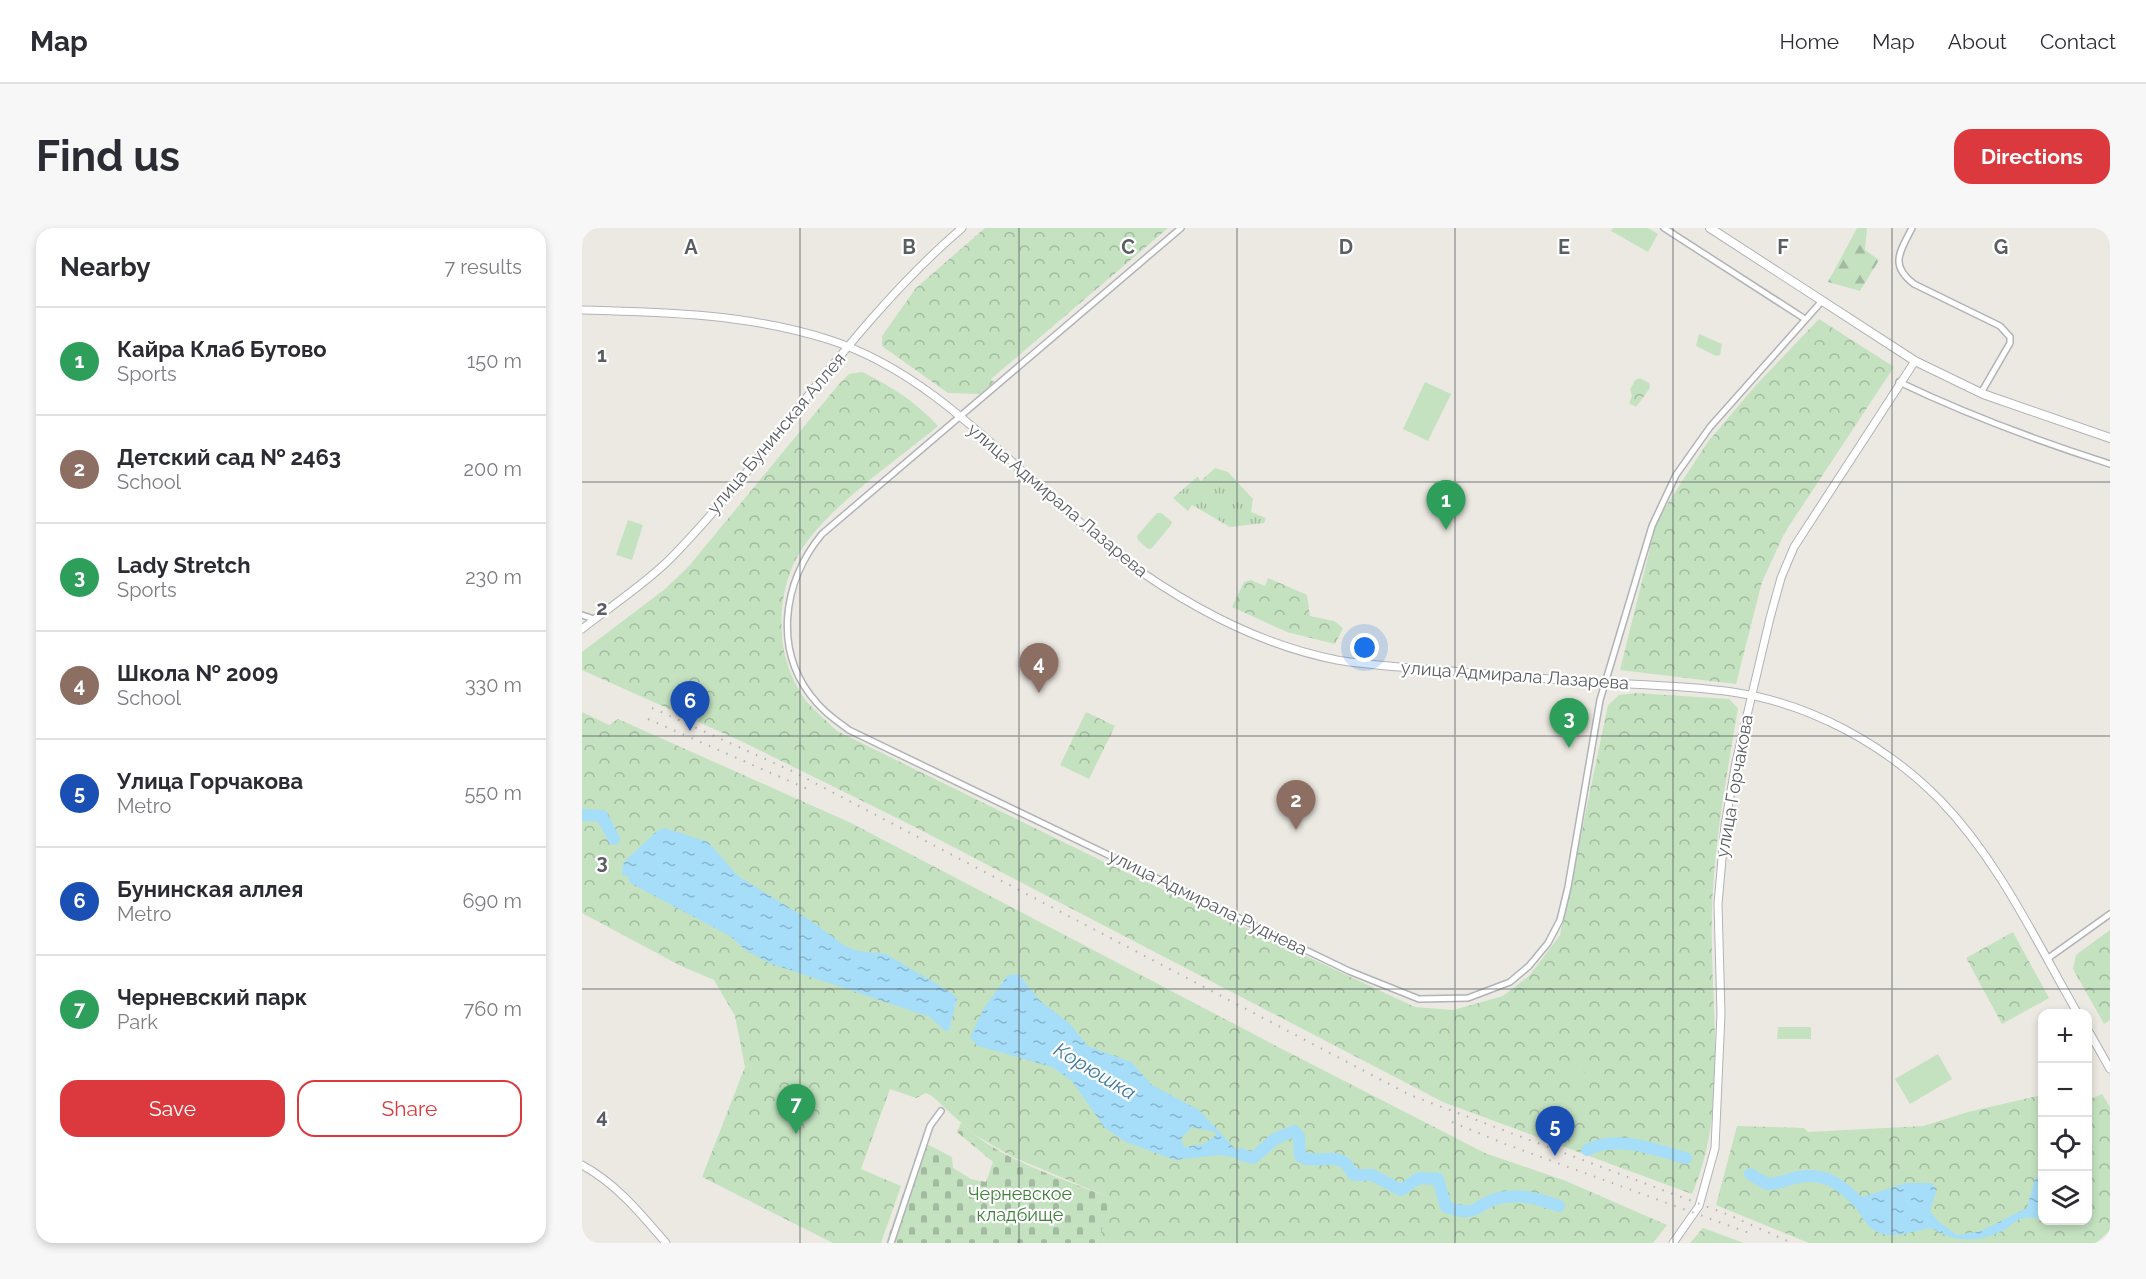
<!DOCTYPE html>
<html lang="en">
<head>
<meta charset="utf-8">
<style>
	:root { --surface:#fff; --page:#f7f7f7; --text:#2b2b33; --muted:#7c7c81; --line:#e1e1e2; --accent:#db393d }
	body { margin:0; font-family:Raleway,sans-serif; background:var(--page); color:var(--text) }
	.controls { position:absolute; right:18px; bottom:18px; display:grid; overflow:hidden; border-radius:12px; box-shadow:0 3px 9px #0003 }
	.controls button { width:54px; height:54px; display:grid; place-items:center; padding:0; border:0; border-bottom:2px solid var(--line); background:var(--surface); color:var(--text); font:30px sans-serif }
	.you { position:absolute; left:783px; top:420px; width:21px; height:21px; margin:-15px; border:4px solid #fff; border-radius:50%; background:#1a73e8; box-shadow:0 0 0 9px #1a73e833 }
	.badge { display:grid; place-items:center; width:39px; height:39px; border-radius:50%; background:var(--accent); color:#fff; font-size:20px; font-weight:700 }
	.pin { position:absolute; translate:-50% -50px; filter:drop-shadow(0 2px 3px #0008) }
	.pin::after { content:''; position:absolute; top:32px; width:21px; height:18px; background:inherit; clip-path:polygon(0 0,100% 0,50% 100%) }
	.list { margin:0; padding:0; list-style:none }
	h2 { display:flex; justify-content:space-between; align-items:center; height:78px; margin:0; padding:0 24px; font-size:26px }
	h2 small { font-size:20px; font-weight:400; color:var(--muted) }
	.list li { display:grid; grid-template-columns:39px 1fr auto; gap:18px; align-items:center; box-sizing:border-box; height:108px; padding:0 24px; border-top:2px solid var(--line) }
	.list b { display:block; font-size:22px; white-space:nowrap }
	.list p { margin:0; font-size:20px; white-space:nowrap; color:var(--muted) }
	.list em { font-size:20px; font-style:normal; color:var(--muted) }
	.actions { display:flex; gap:12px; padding:18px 24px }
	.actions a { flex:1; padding:14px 0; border:2px solid var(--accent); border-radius:18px; text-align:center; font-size:21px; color:var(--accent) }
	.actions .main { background:var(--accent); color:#fff }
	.icon { flex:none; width:33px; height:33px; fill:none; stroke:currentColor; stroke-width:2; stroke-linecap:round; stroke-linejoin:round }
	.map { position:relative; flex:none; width:1528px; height:1015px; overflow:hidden; border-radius:18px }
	header { display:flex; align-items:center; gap:36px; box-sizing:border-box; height:84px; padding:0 30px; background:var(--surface); border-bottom:2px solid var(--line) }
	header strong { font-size:28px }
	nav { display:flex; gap:33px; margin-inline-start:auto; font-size:21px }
	.intro { display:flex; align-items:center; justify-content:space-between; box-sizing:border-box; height:144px; padding:0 36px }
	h1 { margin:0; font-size:42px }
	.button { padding:15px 27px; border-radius:18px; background:var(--accent); color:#fff; font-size:21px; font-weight:700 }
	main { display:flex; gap:36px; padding:0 36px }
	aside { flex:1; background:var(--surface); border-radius:18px; box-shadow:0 3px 9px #0003 }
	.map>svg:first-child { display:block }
	.grass { fill:url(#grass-tufts) }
	.forest { fill:url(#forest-firs) }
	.cemetery { fill:url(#cemetery-stones) }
	.park { fill:url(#park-crowns) }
	.pitch { fill:#c4e2c0 }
	.water { fill:url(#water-ripples); fill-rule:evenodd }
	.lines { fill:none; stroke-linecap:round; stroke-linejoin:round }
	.river { stroke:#a6ddf8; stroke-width:12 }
	.minor-casing { stroke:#b0b3b7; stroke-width:8 }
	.tertiary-casing { stroke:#b0b3b7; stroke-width:9 }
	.secondary-casing { stroke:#afb2b6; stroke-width:10 }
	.minor { stroke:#fff; stroke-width:5 }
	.tertiary { stroke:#fff; stroke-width:7 }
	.secondary { stroke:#fff; stroke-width:8 }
	.rail { stroke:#b1b2b2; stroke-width:2; stroke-dasharray:1.5 8; stroke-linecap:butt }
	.grid { fill:none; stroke:#5a5e62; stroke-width:1.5; stroke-opacity:0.55 }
	.labels { text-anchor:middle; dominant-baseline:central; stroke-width:4.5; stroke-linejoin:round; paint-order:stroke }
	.street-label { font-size:18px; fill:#5a5e62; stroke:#fff }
	.park-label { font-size:18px; fill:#3f803b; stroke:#fff }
	.water-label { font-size:20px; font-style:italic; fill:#427aa0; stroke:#fff }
	.grid-label { font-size:20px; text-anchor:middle; font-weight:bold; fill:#5a5e62; stroke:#fff; stroke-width:4.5; stroke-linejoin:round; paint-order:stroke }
</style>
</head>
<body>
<header>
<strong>Map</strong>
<nav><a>Home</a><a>Map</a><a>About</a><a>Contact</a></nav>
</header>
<div class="intro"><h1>Find us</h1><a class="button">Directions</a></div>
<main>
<aside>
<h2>Nearby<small>7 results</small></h2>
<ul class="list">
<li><span class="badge" style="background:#2e9e5b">1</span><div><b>Кайра Клаб Бутово</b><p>Sports</p></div><em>150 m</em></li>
<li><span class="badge" style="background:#8d6e63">2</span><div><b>Детский сад № 2463</b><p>School</p></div><em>200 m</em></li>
<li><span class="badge" style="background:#2e9e5b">3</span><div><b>Lady Stretch</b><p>Sports</p></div><em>230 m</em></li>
<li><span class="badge" style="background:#8d6e63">4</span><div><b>Школа № 2009</b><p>School</p></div><em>330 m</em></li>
<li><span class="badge" style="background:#1a4fb4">5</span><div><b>Улица Горчакова</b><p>Metro</p></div><em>550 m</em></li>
<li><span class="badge" style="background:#1a4fb4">6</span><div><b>Бунинская аллея</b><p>Metro</p></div><em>690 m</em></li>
<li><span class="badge" style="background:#2e9e5b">7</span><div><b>Черневский парк</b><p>Park</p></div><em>760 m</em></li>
</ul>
<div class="actions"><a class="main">Save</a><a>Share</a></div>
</aside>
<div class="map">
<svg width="1528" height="1015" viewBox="0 0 1528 1015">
	<defs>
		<pattern id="grass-tufts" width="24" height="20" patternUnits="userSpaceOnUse" patternTransform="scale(1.5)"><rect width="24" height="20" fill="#c4e2c0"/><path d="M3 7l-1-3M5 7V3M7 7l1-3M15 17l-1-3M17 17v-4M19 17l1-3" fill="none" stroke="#a2ba9f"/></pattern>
		<pattern id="forest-firs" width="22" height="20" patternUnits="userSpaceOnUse" patternTransform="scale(1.5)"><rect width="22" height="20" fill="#c4e2c0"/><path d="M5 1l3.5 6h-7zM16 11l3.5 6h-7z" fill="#a2ba9f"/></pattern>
		<pattern id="cemetery-stones" width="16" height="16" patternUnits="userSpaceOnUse" patternTransform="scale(1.5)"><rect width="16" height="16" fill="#c4e2c0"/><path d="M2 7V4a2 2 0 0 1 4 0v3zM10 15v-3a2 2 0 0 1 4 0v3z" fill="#a2ba9f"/></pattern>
		<pattern id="park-crowns" width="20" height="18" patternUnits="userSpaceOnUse" patternTransform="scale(1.5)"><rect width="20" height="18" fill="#c4e2c0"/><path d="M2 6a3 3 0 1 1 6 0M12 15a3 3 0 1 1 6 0" fill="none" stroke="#a2ba9f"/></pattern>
		<pattern id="water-ripples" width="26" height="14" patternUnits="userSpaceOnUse" patternTransform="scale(1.5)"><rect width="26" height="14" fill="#a6ddf8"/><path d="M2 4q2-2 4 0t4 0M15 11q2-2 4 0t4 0" fill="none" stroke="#8ab6cc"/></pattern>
	</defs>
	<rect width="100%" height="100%" fill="#ece9e2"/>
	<!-- grass -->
	<path class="grass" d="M633 240 646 244 671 271 669 284 684 290 682 295 648 299 610 277 606 283 591 270 615 249 619 253Z"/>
	<!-- forest -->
	<path class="forest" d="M1275 0H1285L1283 22 1297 32 1278 63 1246 54Z"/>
	<!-- cemetery -->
	<path class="cemetery" d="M379 895C416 932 485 952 534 972L514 1015H304L339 913 370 929 371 940 389 951 404 954 411 934 375 904Z"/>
	<!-- park -->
	<g class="park">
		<path d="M403 0H586L409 151 412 154 398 166 366 165 300 118V108L334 60Z"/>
		<path d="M1237 91 1312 139 1203 304 1180 354 1154 456 1038 442 1075 292 1125 215 1174 157Z"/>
		<path d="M280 144C309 158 334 174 356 198 314 233 238 284 214 331 202 355 198 380 200 407 201 429 211 456 225 474 234 484 245 493 255 503L520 633 833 779 871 782 921 768 948 747 978 707 1026 477 1037 467 1054 465 1147 471 1156 480C1145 546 1132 615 1130 682 1127 774 1148 880 1110 966L861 874 329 597 161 514 0 442V424L83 361 107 338 257 156 267 146Z"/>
		<path d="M1058 150 1067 155 1068 160 1054 179 1047 175 1050 168 1048 162 1053 152Z"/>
		<path d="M686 350 725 367 728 388 752 393 761 400 753 416 705 404 650 379 662 354 669 352 683 358Z"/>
		<path d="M0 484 27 497 36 491 269 595 698 820 903 925 984 953 1085 997 1071 1015H514L533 972 431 929 391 906 350 868 344 865 334 870 308 861 279 941 319 958 299 1015H251L120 949 163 839 153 788 132 752 99 738 0 685Z"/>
		<path d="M504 484 533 498 507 551 478 537Z"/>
		<path d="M1528 702V792L1522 796 1491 741 1494 727Z"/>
		<path d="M1431 704 1467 770 1420 796 1384 730Z"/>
		<path d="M1520 866 1528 879V1002L1514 1015H1227L1134 977 1155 898 1222 900 1226 904 1341 898 1386 884 1460 867V992H1506V872Z"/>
		<path d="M1121 1000 1162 1015H1108Z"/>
	</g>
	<!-- pitch -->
	<g class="pitch">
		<path d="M1031 0H1066L1076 6 1066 24 1029 3Z"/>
		<path d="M1117 106 1140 116 1138 127 1134 128 1114 118Z"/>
		<path d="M843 154 869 166 846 213 821 201Z"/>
		<path d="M575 285H579L590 294 589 297 570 320 566 321 556 312 555 308Z"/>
		<path d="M46 292 61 297 50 332 34 327Z"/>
		<path d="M1196 799H1229V811H1195Z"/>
		<path d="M1356 826 1370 851 1328 876 1313 851Z"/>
		<path d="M989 830 998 834 1008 858H989Z"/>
	</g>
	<!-- water -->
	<g class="water">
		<path d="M83 600 126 614 156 648 229 693 263 718 276 723 304 726 370 765 375 770 367 803H363L348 789 187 735 162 721 148 708 48 655 46 648 40 647 41 635 76 602Z"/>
		<path d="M437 746 457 772 487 795 506 818 549 834 570 857 617 882 657 925 669 929V932L637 927 593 932 544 914 523 900 490 853 470 839 396 818 388 809 402 780 426 747ZM610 899 633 904 634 907 622 916 602 919 599 911Z"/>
		<path d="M1460 939V992L1479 993C1466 996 1454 987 1442 990 1435 991 1428 998 1422 1002 1396 1015 1374 1015 1349 1000 1327 1004 1302 1015 1286 997 1279 989 1275 982 1274 971L1324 955H1349L1355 961 1348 983 1357 994 1375 1007 1399 1003 1445 980 1452 954Z"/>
	</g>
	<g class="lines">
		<!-- river -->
		<g class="river">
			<path d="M0 587 20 588 32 611"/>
			<path d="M1005 922C1035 906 1073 922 1104 930"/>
			<path d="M657 926 671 930 693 911 712 903 717 908 718 928C731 937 750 925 763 935 766 937 769 944 772 947H790L819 962 837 950 856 951 864 979C899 990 890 977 917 970 939 965 957 971 977 978"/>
			<path d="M1168 946 1185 956C1196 956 1206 951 1217 949 1248 943 1265 962 1285 983"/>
		</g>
		<!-- minor casing -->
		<g class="minor-casing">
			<g id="minor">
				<path d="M599 0 240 306C200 354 190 425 235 475 244 486 255 493 267 502L767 743 837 771 886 770 928 754 947 738 966 715 978 692 986 659 1018 472 1070 298 1094 247 1128 199 1240 73"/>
				<path d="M1082 0 1223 91"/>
				<path d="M1330 0C1318 24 1307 37 1332 56L1418 98 1428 109V115L1399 165"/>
				<path d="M1317 154C1386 187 1456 213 1528 236"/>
				<path d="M0 387 12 391"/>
				<path d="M1465 731 1528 686"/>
				<path d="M309 1015 348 898 359 883"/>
			</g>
		</g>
		<!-- tertiary casing -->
		<g class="tertiary-casing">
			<g id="tertiary">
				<path d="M0 82C83 84 168 86 248 112 326 137 389 196 449 251 479 278 510 305 541 331 604 377 678 417 755 432 792 438 830 440 868 443 920 447 973 452 1026 455 1067 457 1109 458 1150 464 1228 475 1304 517 1358 572 1417 633 1454 713 1496 786"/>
				<path d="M0 401C29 378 63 356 89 330 192 224 268 96 380 0"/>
				<path d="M1506 802 1528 841"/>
				<path d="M0 937C35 956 59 986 84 1015"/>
				<path d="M1091 1015 1117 978 1133 920 1139 786 1136 676 1143 597 1154 534 1188 390 1199 350 1212 319 1333 133"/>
			</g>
		</g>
		<!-- secondary casing -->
		<g class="secondary-casing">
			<path id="secondary" d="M1128 0 1333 133 1401 166 1528 210"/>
		</g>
		<!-- minor -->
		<use href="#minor" class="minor"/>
		<!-- tertiary -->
		<use href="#tertiary" class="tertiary"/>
		<!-- secondary -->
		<use href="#secondary" class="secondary"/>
		<!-- rail -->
		<g class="rail">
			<path d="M70 480 210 543 828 867 1147 987 1210 1015"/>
			<path d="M66 491 230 563"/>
			<path d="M870 894 923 916 1170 1006"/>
		</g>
	</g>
	<!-- grid -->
	<path class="grid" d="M218 0V1015M437 0V1015M655 0V1015M873 0V1015M1091 0V1015M1310 0V1015M0 254H1528M0 508H1528M0 761H1528"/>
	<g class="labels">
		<!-- street labels -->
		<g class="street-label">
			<text transform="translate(194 205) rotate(-50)">улица Бунинская Аллея</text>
			<text transform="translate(476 272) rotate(40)">улица Адмирала Лазарева</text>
			<text transform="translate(933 447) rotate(4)">улица Адмирала Лазарева</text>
			<text transform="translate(1152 558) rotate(-80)">улица Горчакова</text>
			<text transform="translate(626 674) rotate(26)">улица Адмирала Руднева</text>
		</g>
		<!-- park labels -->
		<g class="park-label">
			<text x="438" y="965">Черневское<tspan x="438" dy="21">кладбище</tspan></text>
		</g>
		<!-- water labels -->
		<g class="water-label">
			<text transform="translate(513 843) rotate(31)">Корюшка</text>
		</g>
	</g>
	<g class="grid-label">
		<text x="109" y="26">A</text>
		<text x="327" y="26">B</text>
		<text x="546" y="26">C</text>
		<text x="764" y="26">D</text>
		<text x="982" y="26">E</text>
		<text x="1201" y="26">F</text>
		<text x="1419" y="26">G</text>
		<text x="20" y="134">1</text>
		<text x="20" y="387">2</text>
		<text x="20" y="641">3</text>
		<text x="20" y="895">4</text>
	</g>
</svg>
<div class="controls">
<button>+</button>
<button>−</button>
<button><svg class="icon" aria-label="locate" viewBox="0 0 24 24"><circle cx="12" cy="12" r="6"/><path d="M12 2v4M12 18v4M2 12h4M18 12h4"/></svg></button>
<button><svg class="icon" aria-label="layers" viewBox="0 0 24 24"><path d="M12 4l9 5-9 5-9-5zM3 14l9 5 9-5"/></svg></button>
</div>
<div class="you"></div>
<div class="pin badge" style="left:864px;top:302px;background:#2e9e5b">1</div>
<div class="pin badge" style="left:714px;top:602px;background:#8d6e63">2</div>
<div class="pin badge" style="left:987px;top:520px;background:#2e9e5b">3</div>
<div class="pin badge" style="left:457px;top:465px;background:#8d6e63">4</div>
<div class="pin badge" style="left:973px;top:928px;background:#1a4fb4">5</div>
<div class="pin badge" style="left:108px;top:503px;background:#1a4fb4">6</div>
<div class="pin badge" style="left:214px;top:906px;background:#2e9e5b">7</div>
</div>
</main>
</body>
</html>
